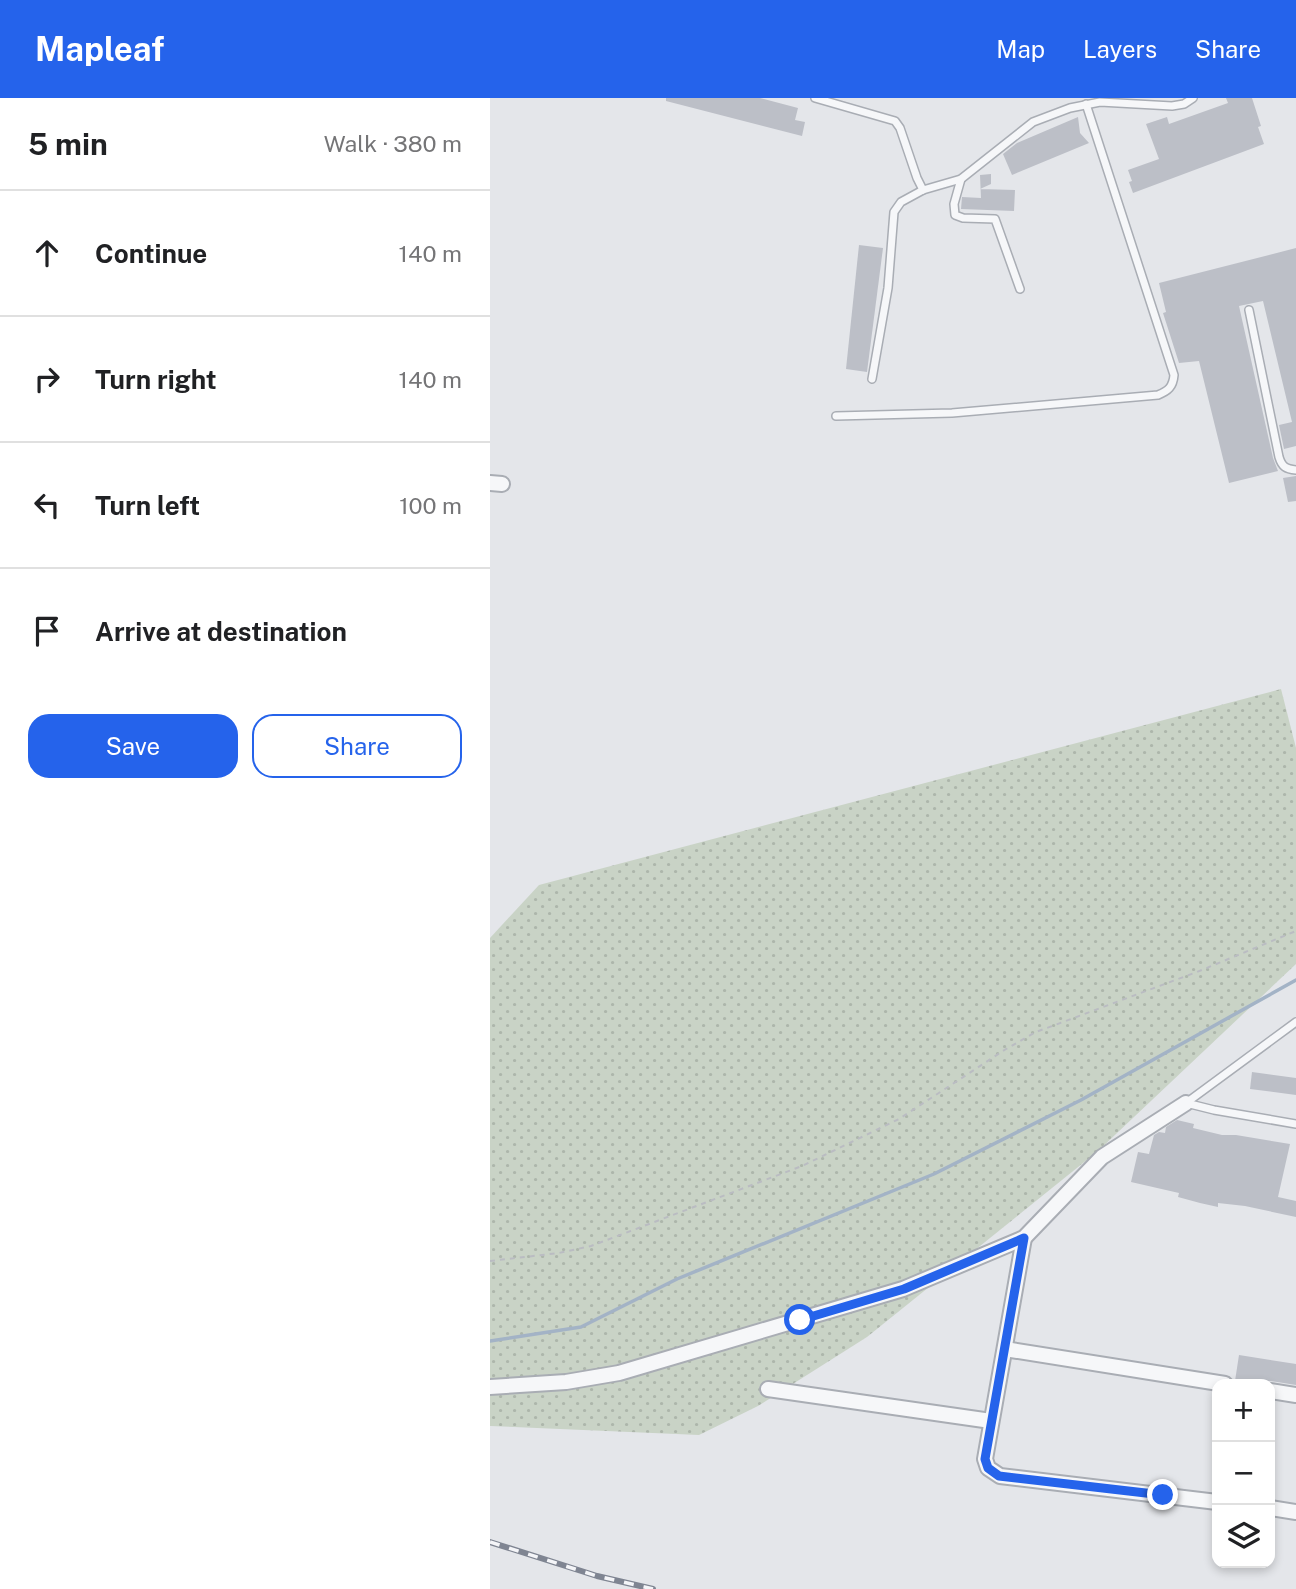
<!DOCTYPE html>
<html lang="en">
<head>
<meta charset="utf-8">
<style>
	:root { --surface:#fff; --page:#f2f2f2; --text:#202124; --muted:#757577; --line:#e0e0e0; --accent:#2563eb }
	body { margin:0; font-family:"Public Sans",sans-serif; background:var(--page); color:var(--text) }
	.controls { position:absolute; right:21px; bottom:21px; display:grid; overflow:hidden; border-radius:14px; box-shadow:0 4px 10px #0003 }
	.controls button { width:63px; height:63px; display:grid; place-items:center; padding:0; border:0; border-bottom:2px solid var(--line); background:var(--surface); color:var(--text); font:35px sans-serif }
	.stop { position:absolute; width:21px; height:21px; margin:-16px; border:5px solid #2563eb; border-radius:50%; background:#fff }
	.stop.end { background:#2563eb; border-color:#fff; box-shadow:0 2px 7px #0008 }
	.list { margin:0; padding:0; list-style:none }
	h2 { display:flex; justify-content:space-between; align-items:center; height:91px; margin:0; padding:0 28px; font-size:30px }
	h2 small { font-size:23px; font-weight:400; color:var(--muted) }
	.list li { display:grid; grid-template-columns:46px 1fr auto; gap:21px; align-items:center; box-sizing:border-box; height:126px; padding:0 28px; border-top:2px solid var(--line) }
	.list b { display:block; font-size:26px; white-space:nowrap }
	.list em { font-size:23px; font-style:normal; color:var(--muted) }
	.actions { display:flex; gap:14px; padding:21px 28px }
	.actions a { flex:1; padding:16px 0; border:2px solid var(--accent); border-radius:21px; text-align:center; font-size:24px; color:var(--accent) }
	.actions .main { background:var(--accent); color:#fff }
	.icon { flex:none; width:38px; height:38px; fill:none; stroke:currentColor; stroke-width:2; stroke-linecap:round; stroke-linejoin:round }
	.map { position:relative; flex:none; width:806px; height:1491px; overflow:hidden }
	header { display:flex; align-items:center; gap:42px; box-sizing:border-box; height:98px; padding:0 35px; background:var(--accent); color:#fff }
	header strong { font-size:33px }
	nav { display:flex; gap:38px; margin-inline-start:auto; font-size:24px }
	main { display:flex }
	aside { flex:1; background:var(--surface) }
	.map>svg:first-child { display:block }
	.grass { fill:url(#grass-dots) }
	.lines { fill:none; stroke-linecap:round; stroke-linejoin:round }
	.stream { stroke:#a3b3c6; stroke-width:3.5 }
	.building { fill:#bcbfc7 }
	.service-casing { stroke:#a9adb4; stroke-width:10 }
	.minor-casing { stroke:#a9adb4; stroke-width:18 }
	.path { stroke:#babcc2; stroke-width:2; stroke-dasharray:5 5; stroke-linecap:butt }
	.service { stroke:#f6f7f9; stroke-width:7 }
	.minor { stroke:#f6f7f9; stroke-width:14 }
	.rail-casing { stroke:#7f8592; stroke-width:6 }
	.rail { stroke:#f4f5f8; stroke-width:3.5; stroke-dasharray:10; stroke-linecap:butt }
	.route { stroke:#2563eb; stroke-width:9 }
</style>
</head>
<body>
<header>
<strong>Mapleaf</strong>
<nav><a>Map</a><a>Layers</a><a>Share</a></nav>
</header>
<main>
<aside>
<h2>5 min<small>Walk · 380 m</small></h2>
<ul class="list">
<li><svg class="icon" aria-label="ahead" viewBox="0 0 24 24"><path d="M12 20V5M6 11l6-6 6 6"/></svg><div><b>Continue</b></div><em>140 m</em></li>
<li><svg class="icon" aria-label="right" viewBox="0 0 24 24"><path d="M7 20v-9h11M14 6l5 5-5 5"/></svg><div><b>Turn right</b></div><em>140 m</em></li>
<li><svg class="icon" aria-label="left" viewBox="0 0 24 24"><path d="M17 20v-9H6M10 6l-5 5 5 5"/></svg><div><b>Turn left</b></div><em>100 m</em></li>
<li><svg class="icon" aria-label="arrive" viewBox="0 0 24 24"><path d="M6 21V4h12l-3 4 3 4H6"/></svg><div><b>Arrive at destination</b></div></li>
</ul>
<div class="actions"><a class="main">Save</a><a>Share</a></div>
</aside>
<div class="map">
<svg width="806" height="1491" viewBox="0 0 806 1491">
	<defs>
		<pattern id="grass-dots" width="8" height="8" patternUnits="userSpaceOnUse" patternTransform="scale(1.75)"><rect width="8" height="8" fill="#c9d3c6"/><path d="M2 2h.1M6 6h.1" fill="none" stroke="#adb6ab" stroke-width="1.8" stroke-linecap="round"/></pattern>
	</defs>
	<rect width="100%" height="100%" fill="#e4e6ea"/>
	<!-- grass -->
	<path class="grass" d="M791 591 806 650V866L608 1053 377 1239 268 1308 209 1337 0 1328V840L49 787Z"/>
	<g class="lines">
		<!-- stream -->
		<path class="stream" d="M0 1243 91 1229 187 1181 444 1076 591 1002 806 882"/>
	</g>
	<!-- building -->
	<g class="building">
		<path d="M176 0H270L308 10 305 22 315 24 312 38 176 3Z"/>
		<path d="M736 0H762L771 28 768 29 774 46 643 95 639 84 642 83 638 72 669 61 656 26 677 19 679 26 738 5Z"/>
		<path d="M588 19 590 35 599 45 522 77 513 56 527 45Z"/>
		<path d="M501 76V86L490 91 525 92 524 113 471 111 472 99 491 100 490 77Z"/>
		<path d="M369 147 393 150 377 274 356 271Z"/>
		<path d="M806 150V348L794 351 789 327 802 324 773 203 749 208 783 360 788 373 739 385 709 263 689 265 673 215 676 214 669 185Z"/>
		<path d="M806 378V403L798 404 793 380Z"/>
		<path d="M762 974 806 980V997L760 991Z"/>
		<path d="M687 1022 704 1026 703 1030 732 1037H746L800 1046 788 1099 806 1103V1119L755 1108 728 1105V1109L710 1105 688 1099 689 1095 641 1084 648 1054 659 1056 664 1037 669 1034 675 1035 676 1029Z"/>
		<path d="M749 1257 806 1266V1287L781 1283 770 1286 745 1283Z"/>
	</g>
	<g class="lines">
		<!-- service casing -->
		<g class="service-casing">
			<g id="service">
				<path d="M325 0 405 23 410 30 427 80 433 92"/>
				<path d="M471 81 464 106 465 117 473 120 505 121 530 191"/>
				<path d="M759 212 789 359C792 369 796 371 806 372"/>
				<path d="M382 281 398 190 404 114 411 104 433 92 471 81 543 24 580 10 610 4 682 8 694 6 703 0"/>
				<path d="M346 318 462 315 668 297C678 293 683 289 684 277L596 6"/>
				<path d="M696 1005 806 924"/>
				<path d="M696 1005 724 1012 806 1026"/>
			</g>
		</g>
		<!-- minor casing -->
		<g class="minor-casing">
			<g id="minor">
				<path d="M0 385 12 386"/>
				<path d="M534 1140 495 1361 498 1370 510 1378 727 1404"/>
				<path d="M515 1251 735 1286"/>
				<path d="M0 1289 76 1284 129 1275 413 1191 534 1140 612 1059 696 1005"/>
				<path d="M278 1291 501 1323"/>
				<path d="M780 1293 806 1297"/>
				<path d="M780 1410 806 1414"/>
			</g>
		</g>
		<!-- path -->
		<path class="path" d="M0 1163 69 1155 101 1148 312 1068 409 1021 516 951 546 934 707 874 806 833"/>
		<!-- service -->
		<use href="#service" class="service"/>
		<!-- minor -->
		<use href="#minor" class="minor"/>
		<!-- rail casing -->
		<g class="rail-casing">
			<path id="rail" d="M0 1444 107 1478 163 1491"/>
		</g>
		<!-- rail -->
		<use href="#rail" class="rail"/>
	</g>
	<g class="lines">
		<!-- route -->
		<path class="route" d="M310 1222 414 1191 534 1140 495 1361 498 1370 509 1378 673 1397"/>
	</g>
</svg>
<div class="controls">
<button>+</button>
<button>−</button>
<button><svg class="icon" aria-label="layers" viewBox="0 0 24 24"><path d="M12 4l9 5-9 5-9-5zM3 14l9 5 9-5"/></svg></button>
</div>
<div class="stop" style="left:310px;top:1222px"></div>
<div class="stop end" style="left:673px;top:1397px"></div>
</div>
</main>
</body>
</html>
